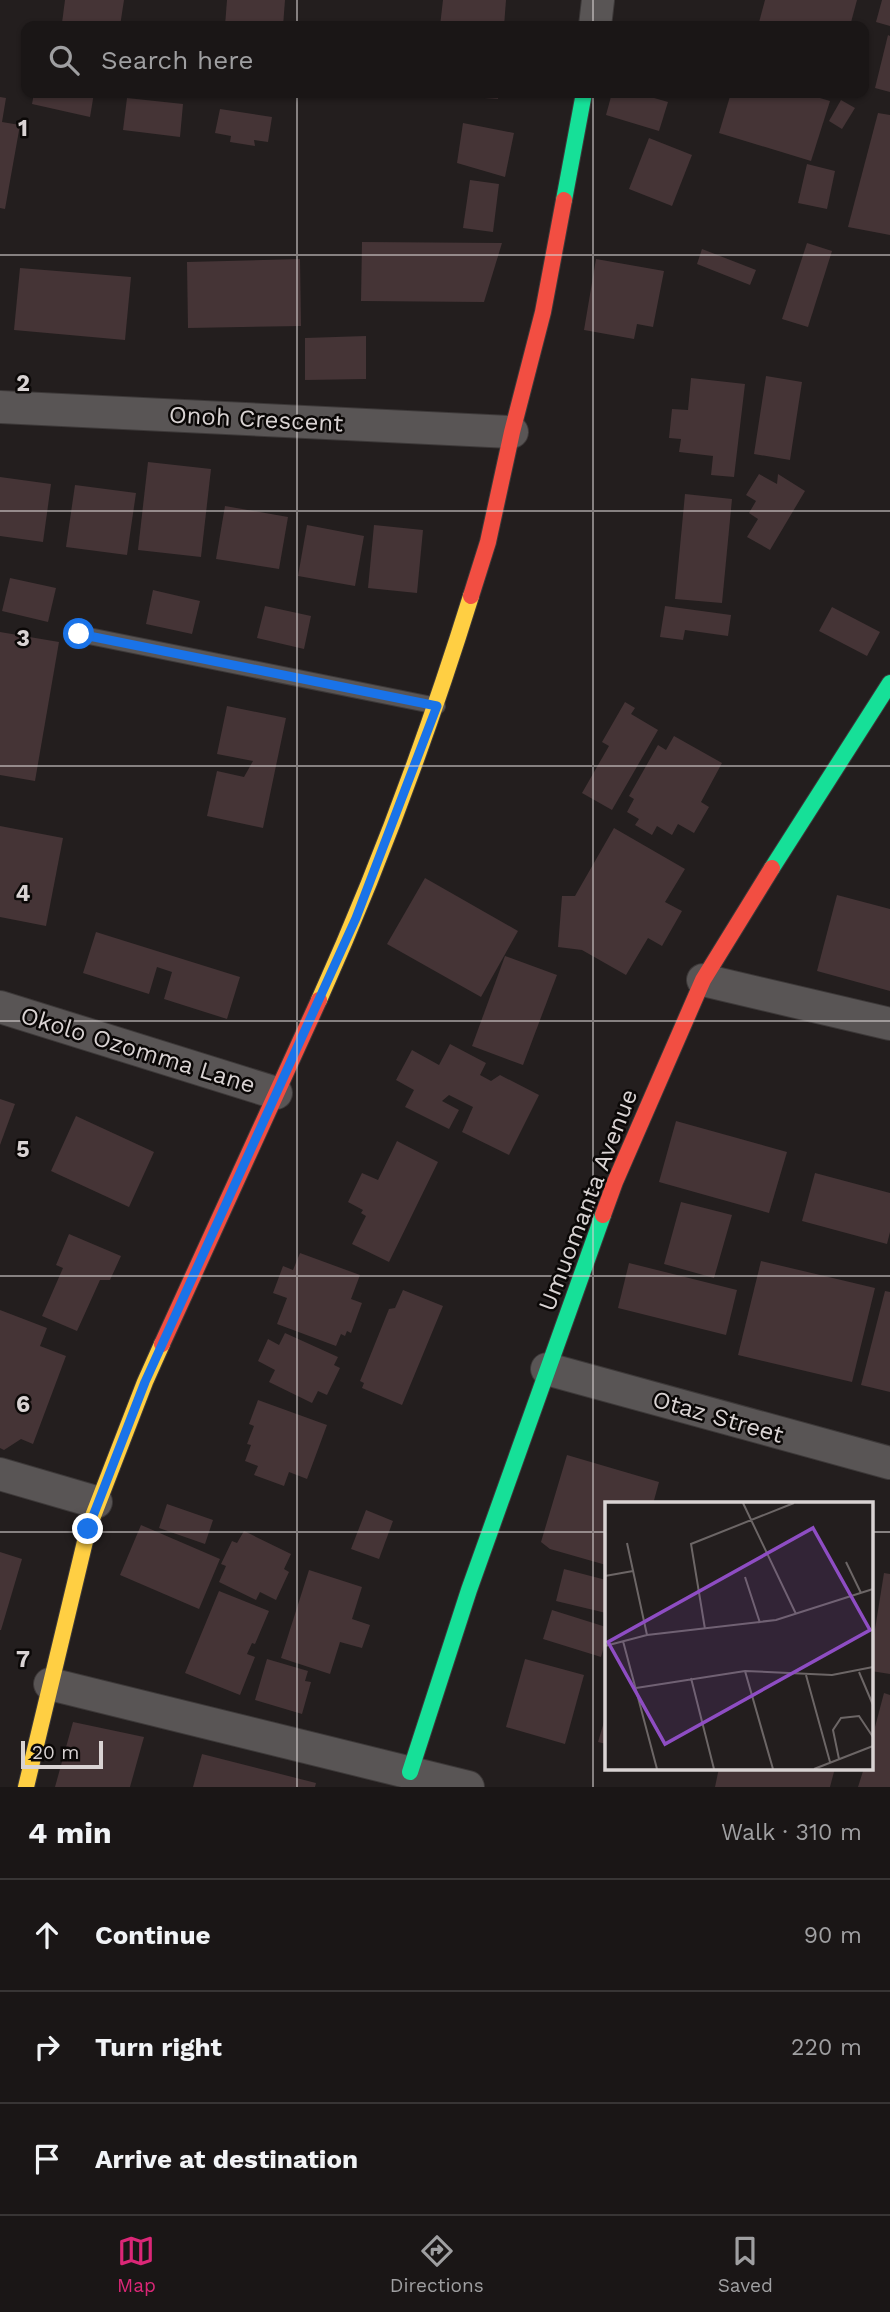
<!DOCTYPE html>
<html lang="en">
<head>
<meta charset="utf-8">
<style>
	:root { --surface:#1a1616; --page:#231f1f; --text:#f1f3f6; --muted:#9f9fa1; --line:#383535; --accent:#db2777 }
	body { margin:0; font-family:"Work Sans",sans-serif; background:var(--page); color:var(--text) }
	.scale { position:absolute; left:21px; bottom:18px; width:82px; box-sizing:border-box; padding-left:7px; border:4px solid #d9d3d3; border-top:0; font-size:19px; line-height:24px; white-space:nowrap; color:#d9d3d3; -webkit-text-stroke:5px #0b0807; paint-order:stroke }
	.stop { position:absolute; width:21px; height:21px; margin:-16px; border:5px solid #1a73e8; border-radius:50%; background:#fff }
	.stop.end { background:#1a73e8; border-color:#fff; box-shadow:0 2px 7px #0008 }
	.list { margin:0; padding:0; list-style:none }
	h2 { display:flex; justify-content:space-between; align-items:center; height:91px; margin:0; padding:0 28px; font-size:30px }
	h2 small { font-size:23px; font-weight:400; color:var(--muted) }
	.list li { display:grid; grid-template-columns:46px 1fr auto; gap:21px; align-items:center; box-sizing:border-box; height:112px; padding:0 28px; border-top:2px solid var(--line) }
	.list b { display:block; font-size:26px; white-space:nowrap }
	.list em { font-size:23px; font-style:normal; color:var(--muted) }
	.icon { flex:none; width:38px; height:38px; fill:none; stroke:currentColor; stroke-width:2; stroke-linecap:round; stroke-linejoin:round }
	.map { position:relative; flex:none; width:890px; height:1787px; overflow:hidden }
	.search { position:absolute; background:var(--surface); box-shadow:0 2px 5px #0004; left:21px; right:21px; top:21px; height:77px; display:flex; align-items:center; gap:18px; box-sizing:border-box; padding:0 24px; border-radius:14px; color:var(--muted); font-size:26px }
	.sheet { height:427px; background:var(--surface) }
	nav { display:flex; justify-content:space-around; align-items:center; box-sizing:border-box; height:98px; border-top:2px solid var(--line); background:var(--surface); font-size:19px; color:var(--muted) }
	nav a { display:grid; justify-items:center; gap:4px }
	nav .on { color:var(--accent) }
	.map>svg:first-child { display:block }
	.building { fill:#453436 }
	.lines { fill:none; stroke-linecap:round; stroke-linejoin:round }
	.lane-casing { stroke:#3d3939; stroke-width:18 }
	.street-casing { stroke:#3d3939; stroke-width:34 }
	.fast-casing { stroke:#3d3939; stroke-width:18 }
	.slow-casing { stroke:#3d3939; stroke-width:18 }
	.jam-casing { stroke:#3d3939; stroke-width:18 }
	.lane { stroke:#595555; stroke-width:16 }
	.street { stroke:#595555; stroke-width:32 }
	.fast { stroke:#16e098; stroke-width:16 }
	.slow { stroke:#ffcf43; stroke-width:16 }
	.jam { stroke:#f24e42; stroke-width:16 }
	.route { stroke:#1a73e8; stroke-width:9 }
	.grid { fill:none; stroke:#d9d3d3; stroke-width:2; stroke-opacity:0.55 }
	.labels { text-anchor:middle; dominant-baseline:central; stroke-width:5; stroke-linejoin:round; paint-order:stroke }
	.street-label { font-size:24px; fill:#d9d3d3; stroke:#0b0807 }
	.inset-road { fill:none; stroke:#6c6666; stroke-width:2 }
	.view { fill:#8e4dc3; fill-opacity:0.15; stroke:#8e4dc3; stroke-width:3.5 }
	.inset-edge { fill:none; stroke:#d9d3d3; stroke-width:3.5 }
	.grid-label { font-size:23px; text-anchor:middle; font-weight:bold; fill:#d9d3d3; stroke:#0b0807; stroke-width:5; stroke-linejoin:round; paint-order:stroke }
</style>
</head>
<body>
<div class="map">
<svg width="890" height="1787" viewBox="0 0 890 1787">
	<rect width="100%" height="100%" fill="#231e1e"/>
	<!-- building -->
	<g class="building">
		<path d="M65 0H124L120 26H86L62 23Z"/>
		<path d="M227 0H285L283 26H225Z"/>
		<path d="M443 0H506L504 26H440Z"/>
		<path d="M765 0H857L850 26H758Z"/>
		<path d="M882 0H890V26L876 22Z"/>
		<path d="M888 35 890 36V92L875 88Z"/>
		<path d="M34 93H94L90 117 32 104Z"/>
		<path d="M444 93H498V99L444 95Z"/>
		<path d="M612 93H637L668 102 659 131 606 115Z"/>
		<path d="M731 93H803L830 101 811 161 719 133Z"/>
		<path d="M0 97 6 98 2 122 20 125 5 209 0 208Z"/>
		<path d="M127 98 183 104 180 137 123 130Z"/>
		<path d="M841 100 855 108 842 129 829 121Z"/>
		<path d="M220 109 272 117 268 142 254 140 255 146 230 142 231 136 215 133Z"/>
		<path d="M878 113 890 115V235L848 227Z"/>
		<path d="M463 123 514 133 505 177 457 163Z"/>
		<path d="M649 138 692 155 672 206 629 189Z"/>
		<path d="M807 164 835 171 827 209 798 203Z"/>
		<path d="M470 180 499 184 493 232 463 228Z"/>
		<path d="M362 242 502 243 484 302 361 301Z"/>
		<path d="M807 243 832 251 808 327 782 319Z"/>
		<path d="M702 249 756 270 750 285 697 264Z"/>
		<path d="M300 259 301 326 188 328 187 262Z"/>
		<path d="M596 259 664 271 653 327 637 324 634 339 584 330Z"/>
		<path d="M20 268 131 277 125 340 14 330Z"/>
		<path d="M366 336V379L305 380V338Z"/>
		<path d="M766 376 802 382 790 460 754 454Z"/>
		<path d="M691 378 745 384 734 477 711 475 713 456 679 452 681 439 669 438 672 409 688 410Z"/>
		<path d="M148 462 211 469 201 557 138 550Z"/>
		<path d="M759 474 777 484 778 474 805 491 770 550 747 537 758 519 749 513 756 501 746 495Z"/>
		<path d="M0 477 51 484 43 542 0 536Z"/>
		<path d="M75 485 136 493 127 555 66 547Z"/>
		<path d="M685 494 732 499 722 603 675 599Z"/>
		<path d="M225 506 288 517 279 569 216 559Z"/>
		<path d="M307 525 364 536 355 586 298 576Z"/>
		<path d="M374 525 423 530 417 593 368 588Z"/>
		<path d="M10 578 56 588 48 622 2 611Z"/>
		<path d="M153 590 200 601 192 634 146 624Z"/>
		<path d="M265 606 311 616 304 649 257 638Z"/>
		<path d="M665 606 731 615 728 636 685 630 683 640 660 637Z"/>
		<path d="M832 607 880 632 867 656 819 631Z"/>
		<path d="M0 632 59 642 35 781 0 775Z"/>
		<path d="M625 702 635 708 631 714 658 730 612 810 582 793 609 746 602 742Z"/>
		<path d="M227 706 286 718 263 828 207 816 217 771 244 777 253 761 217 754Z"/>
		<path d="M674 736 722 763 701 802 709 807 694 833 678 824 672 835 657 826 652 835 635 825 639 819 627 812 634 799 629 796 658 745 666 750Z"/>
		<path d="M0 826 63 838 46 926 0 917Z"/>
		<path d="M614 828 685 869 665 902 682 911 662 946 648 938 626 975 582 950 558 947 562 896H575Z"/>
		<path d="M425 878 518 931 481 997 387 944Z"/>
		<path d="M837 895 890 909V991L817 971Z"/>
		<path d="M96 932 240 977 227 1019 164 999 172 972 157 967 149 994 83 973Z"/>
		<path d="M505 956 557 975 523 1065 472 1046Z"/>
		<path d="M450 1044 486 1063 480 1075 491 1081 500 1075 539 1095 509 1155 462 1132 473 1107 449 1095 442 1101 459 1110 449 1129 405 1107 414 1090 396 1080 412 1050 439 1065Z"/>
		<path d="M0 1099 15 1104 0 1145Z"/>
		<path d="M76 1116 154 1152 129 1207 51 1171Z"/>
		<path d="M676 1121 787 1152 769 1213 659 1182Z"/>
		<path d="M397 1141 438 1162 389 1262 352 1244 366 1216 361 1213 363 1210 348 1202 362 1173 378 1180Z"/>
		<path d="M815 1173 890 1193V1232L887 1244 802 1221Z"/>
		<path d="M681 1202 732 1215 714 1278 664 1264Z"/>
		<path d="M69 1234 121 1256 110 1280H100L77 1331 42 1316 63 1268 56 1265Z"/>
		<path d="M300 1253 360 1275 351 1299 362 1303 351 1333 347 1331 345 1336 341 1334 336 1346 277 1324 287 1298 273 1293 283 1266 293 1270Z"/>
		<path d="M761 1261 875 1288 852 1382 738 1355Z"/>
		<path d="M629 1263 737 1290 726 1335 618 1308Z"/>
		<path d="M403 1290 443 1306 402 1405 362 1388 364 1383 360 1381 389 1309 395 1308Z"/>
		<path d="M885 1291 890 1292V1392L861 1385Z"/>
		<path d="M0 1310 47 1328 40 1346 66 1356 33 1444 21 1439 4 1450 0 1448Z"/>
		<path d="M285 1333 338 1357 334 1365 340 1368 327 1395 318 1391 312 1403 269 1382 275 1370 258 1361 268 1339 279 1345Z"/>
		<path d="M258 1400 327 1425 307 1479 289 1472 284 1486 254 1475 258 1466 245 1461 251 1445 247 1444 254 1426 249 1424Z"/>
		<path d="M567 1455 659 1482 653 1504H606V1565L550 1549 541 1542Z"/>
		<path d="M167 1504 213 1520 205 1544 159 1528Z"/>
		<path d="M366 1510 393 1521 379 1559 351 1549Z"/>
		<path d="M141 1525 220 1559 199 1609 120 1575Z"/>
		<path d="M244 1531 291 1554 284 1569 289 1572 276 1600 260 1592 256 1600 219 1582 226 1566 221 1564 232 1541 237 1543Z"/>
		<path d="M0 1552 22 1559 1 1630H0Z"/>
		<path d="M564 1569 606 1580V1613L556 1601Z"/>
		<path d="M309 1570 362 1587 352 1619 370 1625 362 1648 340 1642 330 1674 281 1658Z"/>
		<path d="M884 1573 890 1574V1674L871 1671V1654Z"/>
		<path d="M219 1591 269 1611 255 1644 252 1643 247 1654 255 1657 240 1695 185 1673Z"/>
		<path d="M552 1610 606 1627V1639L601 1657 543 1639Z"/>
		<path d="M267 1659 308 1671 305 1681 311 1682 302 1714 255 1700Z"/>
		<path d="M525 1659 584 1675 565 1744 506 1727Z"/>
		<path d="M884 1693 890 1695V1787H858L864 1768H871V1742Z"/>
		<path d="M606 1715V1744L598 1742Z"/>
		<path d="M73 1722 144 1737 130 1787H55Z"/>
		<path d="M202 1754 316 1783 315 1787H193Z"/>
		<path d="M719 1768H835L830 1787H715Z"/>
	</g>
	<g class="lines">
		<!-- lane casing -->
		<g class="lane-casing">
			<path id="lane" d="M79 634 437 706"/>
		</g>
		<!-- street casing -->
		<g class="street-casing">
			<g id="street">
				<path d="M595 26 598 0"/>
				<path d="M0 407 512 432"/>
				<path d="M703 980 890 1024"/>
				<path d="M0 1007 276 1093"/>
				<path d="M547 1369 890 1463"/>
				<path d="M0 1474 96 1502"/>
				<path d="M50 1684 468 1787"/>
			</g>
		</g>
		<!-- fast casing -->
		<g class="fast-casing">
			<g id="fast">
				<path d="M564 200 584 93"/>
				<path d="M772 868 890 683"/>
				<path d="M410 1772 469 1590 603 1215"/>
			</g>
		</g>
		<!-- slow casing -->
		<g class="slow-casing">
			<g id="slow">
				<path d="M319 1000C378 869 428 734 471 596"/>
				<path d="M26 1787 88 1529 145 1382 162 1344"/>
			</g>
		</g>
		<!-- jam casing -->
		<g class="jam-casing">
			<g id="jam">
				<path d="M471 596 488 542 512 432 543 312 564 200"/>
				<path d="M603 1215 615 1182 703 980 772 868"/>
				<path d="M162 1344 319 1000"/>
			</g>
		</g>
		<!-- lane -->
		<use href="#lane" class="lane"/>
		<!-- street -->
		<use href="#street" class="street"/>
		<!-- fast -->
		<use href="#fast" class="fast"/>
		<!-- slow -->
		<use href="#slow" class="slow"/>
		<!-- jam -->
		<use href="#jam" class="jam"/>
	</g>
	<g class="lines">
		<!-- route -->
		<path class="route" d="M79 634 437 706 356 918 145 1382 88 1529"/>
	</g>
	<!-- grid -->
	<path class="grid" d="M297 0V26M593 0V26M297 93V1787M593 93V1787M0 255H890M0 511H890M0 766H890M0 1021H890M0 1276H890M0 1532H606M871 1532H890"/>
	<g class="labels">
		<!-- street labels -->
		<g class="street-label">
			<text transform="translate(256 419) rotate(3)">Onoh Crescent</text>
			<text transform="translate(138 1050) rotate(17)">Okolo Ozomma Lane</text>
			<text transform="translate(588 1200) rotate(-69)">Umuomanta Avenue</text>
			<text transform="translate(718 1417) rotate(16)">Otaz Street</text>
		</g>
	</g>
	<!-- overview -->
	<g transform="translate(605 1502)">
		<rect width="268" height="268" fill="#231e1e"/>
		<path class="inset-road" d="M138 1 191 112M22 41 42 133M241 60 256 91M0 74 28 69M140 75 155 121M100 127 86 42 189 1M18 139 52 267M0 144 42 133 171 118 268 87M140 169 168 267M254 170 268 203M201 173 225 260M86 176 109 267M31 186 140 169 227 173 268 165M234 257 228 228 236 216 254 214 268 235M209 267 268 244"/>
		<path class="view" d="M208 26 265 128 60 242 3 140Z"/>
		<rect width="268" height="268" class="inset-edge"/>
	</g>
	<g class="grid-label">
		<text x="23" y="136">1</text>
		<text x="23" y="391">2</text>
		<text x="23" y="646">3</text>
		<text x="23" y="901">4</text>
		<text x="23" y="1157">5</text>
		<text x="23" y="1412">6</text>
		<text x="23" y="1667">7</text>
	</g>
</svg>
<div class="scale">20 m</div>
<div class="stop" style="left:79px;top:634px"></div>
<div class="stop end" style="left:88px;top:1529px"></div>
<div class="search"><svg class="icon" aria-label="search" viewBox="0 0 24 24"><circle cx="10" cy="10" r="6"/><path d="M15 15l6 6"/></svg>Search here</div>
</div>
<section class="sheet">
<h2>4 min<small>Walk · 310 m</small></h2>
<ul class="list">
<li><svg class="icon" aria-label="ahead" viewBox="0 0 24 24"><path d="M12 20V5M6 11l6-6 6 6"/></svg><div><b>Continue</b></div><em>90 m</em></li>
<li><svg class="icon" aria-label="right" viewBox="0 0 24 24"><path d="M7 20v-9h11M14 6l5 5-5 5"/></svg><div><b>Turn right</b></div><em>220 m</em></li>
<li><svg class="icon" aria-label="arrive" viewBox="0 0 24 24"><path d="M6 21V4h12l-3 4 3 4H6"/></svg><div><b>Arrive at destination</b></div></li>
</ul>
</section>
<nav>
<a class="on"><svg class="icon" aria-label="map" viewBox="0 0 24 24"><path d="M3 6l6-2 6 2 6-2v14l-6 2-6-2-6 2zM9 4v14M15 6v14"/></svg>Map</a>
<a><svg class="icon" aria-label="directions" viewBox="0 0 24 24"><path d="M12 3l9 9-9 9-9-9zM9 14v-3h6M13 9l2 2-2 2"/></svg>Directions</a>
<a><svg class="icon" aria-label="saved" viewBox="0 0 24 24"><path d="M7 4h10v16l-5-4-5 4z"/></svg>Saved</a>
</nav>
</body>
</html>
